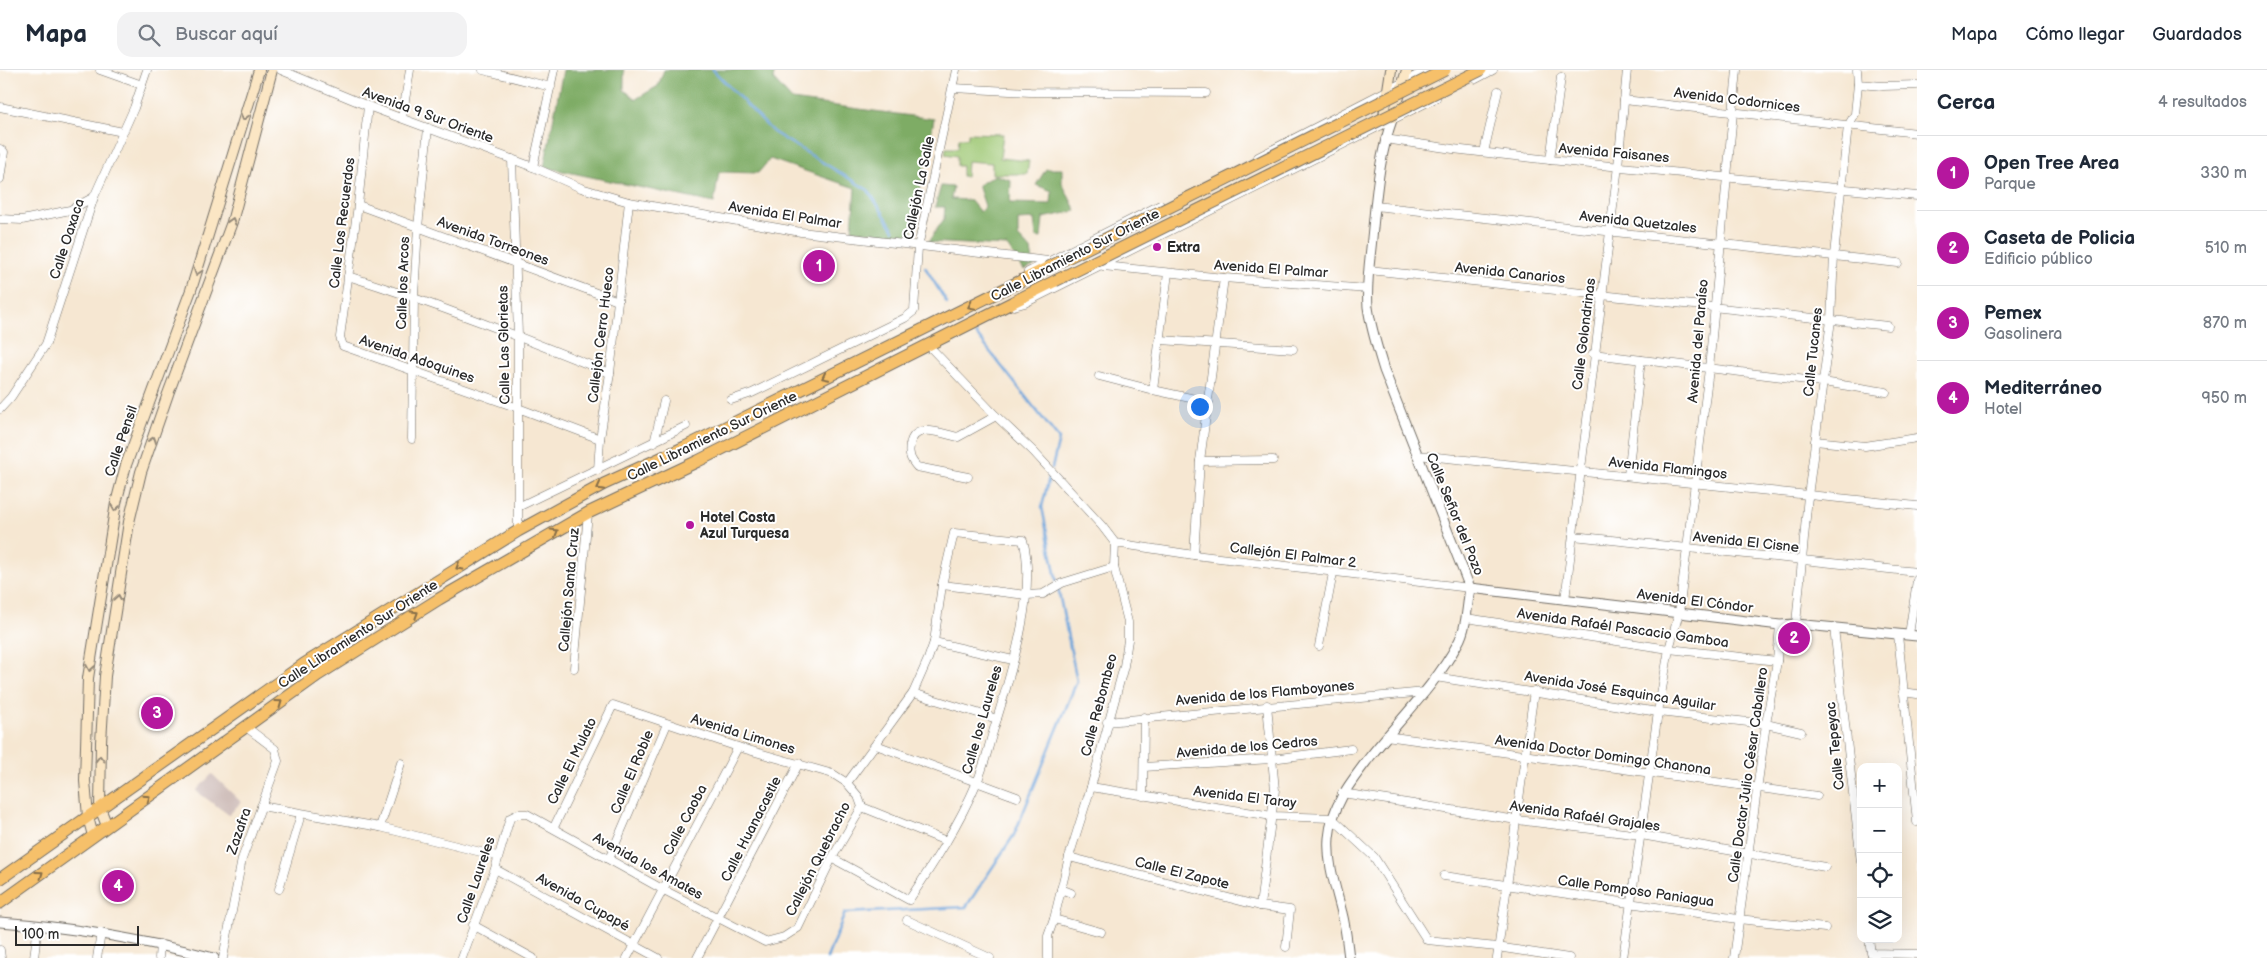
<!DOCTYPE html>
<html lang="es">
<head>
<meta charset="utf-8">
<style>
	:root { --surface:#fff; --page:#f2f2f3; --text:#1f2937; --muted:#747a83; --line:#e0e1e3; --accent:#b5179e }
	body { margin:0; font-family:"Balsamiq Sans",sans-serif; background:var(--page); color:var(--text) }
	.controls { position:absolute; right:15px; bottom:15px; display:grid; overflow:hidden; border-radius:10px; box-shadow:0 5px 20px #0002 }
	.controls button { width:45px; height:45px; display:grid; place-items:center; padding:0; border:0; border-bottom:1px solid var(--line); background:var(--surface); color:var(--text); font:25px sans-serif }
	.scale { position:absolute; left:15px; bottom:12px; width:124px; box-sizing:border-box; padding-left:5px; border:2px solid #2b2b2b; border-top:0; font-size:14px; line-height:18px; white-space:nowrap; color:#2b2b2b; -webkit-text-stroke:4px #fff; paint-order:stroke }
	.you { position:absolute; left:1199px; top:336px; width:18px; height:18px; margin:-12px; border:4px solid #fff; border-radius:50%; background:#1a73e8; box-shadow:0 0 0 8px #1a73e833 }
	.badge { display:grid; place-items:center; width:32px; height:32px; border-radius:50%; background:var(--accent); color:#fff; font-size:16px; font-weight:700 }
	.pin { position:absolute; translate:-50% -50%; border:2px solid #fff; box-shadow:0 1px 5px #0006 }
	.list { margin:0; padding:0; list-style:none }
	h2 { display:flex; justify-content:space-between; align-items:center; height:65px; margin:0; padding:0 20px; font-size:21px }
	h2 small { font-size:16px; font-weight:400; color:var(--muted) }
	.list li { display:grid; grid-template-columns:32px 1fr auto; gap:15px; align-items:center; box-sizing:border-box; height:75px; padding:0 20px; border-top:1px solid var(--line) }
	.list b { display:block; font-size:19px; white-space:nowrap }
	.list p { margin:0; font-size:16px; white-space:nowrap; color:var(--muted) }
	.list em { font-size:16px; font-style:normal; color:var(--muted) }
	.icon { flex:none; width:28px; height:28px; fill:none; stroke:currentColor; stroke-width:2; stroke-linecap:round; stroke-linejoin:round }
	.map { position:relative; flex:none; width:1917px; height:888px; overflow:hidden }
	header { display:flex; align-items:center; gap:30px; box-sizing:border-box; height:70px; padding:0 25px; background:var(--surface); border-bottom:1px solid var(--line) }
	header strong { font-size:24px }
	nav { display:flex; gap:28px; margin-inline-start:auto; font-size:18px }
	.search { width:350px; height:45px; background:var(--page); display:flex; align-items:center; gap:12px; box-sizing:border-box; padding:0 18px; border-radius:15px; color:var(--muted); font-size:19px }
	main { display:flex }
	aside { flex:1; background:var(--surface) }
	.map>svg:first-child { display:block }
	.industrial { fill:#d0c0bc }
	.green { fill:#9ec773; stroke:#64794f }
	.forest { fill:#7eac65; stroke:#546c48 }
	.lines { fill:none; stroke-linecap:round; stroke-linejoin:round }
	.stream { stroke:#6ba3da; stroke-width:2.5 }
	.minor-casing { stroke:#726d65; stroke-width:9 }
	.tertiary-casing { stroke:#726d65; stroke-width:11 }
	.secondary-casing { stroke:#726d65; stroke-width:12 }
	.primary-casing { stroke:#726d65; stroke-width:13 }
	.minor { stroke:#fff; stroke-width:8 }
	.tertiary { stroke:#fff; stroke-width:9 }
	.secondary { stroke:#fbe6c4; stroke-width:10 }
	.primary { stroke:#f6c06b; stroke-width:11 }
	.primary-bridge-casing { stroke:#726d65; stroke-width:13; stroke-linecap:butt }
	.primary-bridge { stroke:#f6c06b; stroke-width:11 }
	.oneway { stroke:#938878 }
	.oneway2 { stroke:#866e48 }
	.poi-dot { fill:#b5179e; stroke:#fff; stroke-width:2 }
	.labels { text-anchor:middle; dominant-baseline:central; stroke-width:4; stroke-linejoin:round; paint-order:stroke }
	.street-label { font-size:14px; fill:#2b2b2b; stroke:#fff }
	.poi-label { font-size:14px; font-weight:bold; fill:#2b2b2b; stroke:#fff; text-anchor:start }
</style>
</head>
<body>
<header>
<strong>Mapa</strong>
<div class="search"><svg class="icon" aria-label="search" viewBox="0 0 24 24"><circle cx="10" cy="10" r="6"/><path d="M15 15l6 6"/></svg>Buscar aquí</div>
<nav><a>Mapa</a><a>Cómo llegar</a><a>Guardados</a></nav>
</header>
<main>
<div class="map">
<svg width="1917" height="888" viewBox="0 0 1917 888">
	<rect width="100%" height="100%" fill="#fff"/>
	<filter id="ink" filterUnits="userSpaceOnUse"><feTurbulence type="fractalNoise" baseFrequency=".02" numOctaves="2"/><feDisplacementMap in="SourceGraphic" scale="10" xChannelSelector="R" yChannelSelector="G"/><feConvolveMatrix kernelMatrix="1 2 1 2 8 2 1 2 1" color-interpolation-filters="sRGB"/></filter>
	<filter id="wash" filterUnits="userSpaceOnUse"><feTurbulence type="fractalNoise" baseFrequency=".0096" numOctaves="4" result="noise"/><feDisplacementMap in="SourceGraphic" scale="20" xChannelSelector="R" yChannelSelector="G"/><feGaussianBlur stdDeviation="1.12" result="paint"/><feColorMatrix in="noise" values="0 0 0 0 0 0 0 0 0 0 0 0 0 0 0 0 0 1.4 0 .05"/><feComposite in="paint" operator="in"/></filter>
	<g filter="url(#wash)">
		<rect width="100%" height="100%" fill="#f6e7d2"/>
		<!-- industrial -->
		<path class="industrial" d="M212 704 241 732 229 745 196 721Z"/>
		<!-- green -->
		<path class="green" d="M968 63 1003 64 1000 88 1029 91 1027 104H992V93L967 91 966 107 962 106V96H957V86L945 84 946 78H958L959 68H968Z"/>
		<!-- forest -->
		<g class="forest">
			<path d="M563 0H624V20L636 29 658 16 664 0H775L773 9 792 30 934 49 911 166 852 160 855 118 770 89 758 103 719 102 714 133 544 97Z"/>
			<path d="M1046 99H1062V113L1076 141 1043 148 1041 168 1036 167 1034 149 1018 150V166L1031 180 1034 196 1024 200 1007 176 928 172 944 149 945 137H935L941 116 953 117 951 129 970 130 980 142 985 136 978 115 995 105 1011 110 1010 133 1051 134 1052 121 1036 115Z"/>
		</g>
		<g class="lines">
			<!-- stream -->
			<g class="stream">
				<path d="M713 0 773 62 868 120 894 160"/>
				<path d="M925 197 947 233"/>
				<path d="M976 264 1059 369 1052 398"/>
				<path d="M1050 403 1042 437 1057 513"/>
				<path d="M827 888 845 843 966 837 1014 765 1077 611 1058 518"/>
			</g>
		</g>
	</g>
	<g filter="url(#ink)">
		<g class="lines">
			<!-- minor casing -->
			<g class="minor-casing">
				<g id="minor">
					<path d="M100 0 142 15"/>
					<path d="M281 0 368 36 533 97 581 118 629 132 801 162 1057 192"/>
					<path d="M483 0 551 17"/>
					<path d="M1857 0 1858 14 1883 16 1917 15"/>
					<path d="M1476 9 1493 0"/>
					<path d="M953 18 1030 22 1206 23"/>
					<path d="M1624 30 1917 63"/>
					<path d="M368 36 358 135 340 267 343 276 518 338 600 369"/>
					<path d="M0 37 123 62"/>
					<path d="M402 48 410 0"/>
					<path d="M1385 69 1453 79 1550 90 1917 126"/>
					<path d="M0 79 4 82 0 109"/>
					<path d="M1484 82 1498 21"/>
					<path d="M1258 87 1427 0"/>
					<path d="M512 89 518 265V461"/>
					<path d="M1550 90 1561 7"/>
					<path d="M533 97 554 0"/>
					<path d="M358 135 618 231"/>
					<path d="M1375 136 1898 193"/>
					<path d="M0 149 22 150 70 140 94 127"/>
					<path d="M1103 196 1224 208 1368 219"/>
					<path d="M1369 200 1888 256"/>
					<path d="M1028 202 1160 135"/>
					<path d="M348 206C437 234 523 268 610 303"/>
					<path d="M1014 236 1025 233 1436 28"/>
					<path d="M1161 270 1293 279"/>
					<path d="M929 276 996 346 1033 381 1102 456 1115 473 1114 497 1128 552V570L1124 596 1091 717 1069 787 1054 849 1048 866V888"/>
					<path d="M1593 284 1823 312 1886 322"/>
					<path d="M1099 306 1153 320 1209 332"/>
					<path d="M1153 320 1168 203"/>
					<path d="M731 330 752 323 905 248 914 241 918 177 956 0"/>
					<path d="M0 339 11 327 46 274 94 127 134 38 147 0"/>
					<path d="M412 369 414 226 418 157 428 58"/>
					<path d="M1815 371 1865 376 1917 368"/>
					<path d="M654 373 664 331"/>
					<path d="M1417 385 1917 436"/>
					<path d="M1200 391 1273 390"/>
					<path d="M598 400 600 369 610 303 629 132"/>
					<path d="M1628 405 1641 290"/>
					<path d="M968 407 917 397C911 390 908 385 910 375 914 351 942 364 958 367L996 346"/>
					<path d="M518 437 686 356"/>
					<path d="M1573 466 1917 502"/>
					<path d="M1115 473 1194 485 1470 518"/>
					<path d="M1194 485 1200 391 1224 208"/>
					<path d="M942 515 1027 525 1043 524 1062 513 1114 497"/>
					<path d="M1565 530 1618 96 1627 0"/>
					<path d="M1466 548 1669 579 1777 591"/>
					<path d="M1796 554 1808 426 1831 250 1834 185 1848 56 1855 44 1858 14"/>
					<path d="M1834 558 1861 792"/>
					<path d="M1898 565 1917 752"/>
					<path d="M1909 565 1917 510"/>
					<path d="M934 572 1013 590"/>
					<path d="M1319 576 1333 503"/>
					<path d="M574 598 588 443"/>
					<path d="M1435 607 1658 642 1766 654 1801 662"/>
					<path d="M1903 622 1917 624"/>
					<path d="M913 623 997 649"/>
					<path d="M1107 652 1425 622"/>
					<path d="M1386 666 1817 726"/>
					<path d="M876 675 1017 727"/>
					<path d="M1144 697 1271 689 1351 679"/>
					<path d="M1091 717 1272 746 1332 748 1374 787 1427 870 1497 877 1569 888"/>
					<path d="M1342 723 1517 750 1641 765 1825 797"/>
					<path d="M1143 726 1144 647"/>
					<path d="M261 736 380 757 497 786"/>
					<path d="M862 737 946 771"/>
					<path d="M380 757 401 693"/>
					<path d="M1069 787 1260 836 1290 840 1286 877"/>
					<path d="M832 788 909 830C934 793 959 754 977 712 984 697 988 678 993 662 1009 609 1038 523 1023 470L954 463 942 515 934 572 928 589 913 623 847 713"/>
					<path d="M609 789 667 654"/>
					<path d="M495 799 658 888"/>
					<path d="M1444 806 1738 849 1825 858"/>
					<path d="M279 819 301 744"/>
					<path d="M1061 819 1071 823"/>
					<path d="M1260 836 1275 720 1267 635"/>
					<path d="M1054 849 1101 862"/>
					<path d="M907 850 990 888"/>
					<path d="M473 855 533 888"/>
					<path d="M1869 869 1871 883 1917 884"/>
					<path d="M0 880 1 888"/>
					<path d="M34 888 38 855"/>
					<path d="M97 888 101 863"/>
					<path d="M159 888 160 874"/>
					<path d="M223 888 242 789 278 691 275 679 246 657"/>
					<path d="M462 888 495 799 510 748 518 744H527L662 819 765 872 784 867 798 858 832 788 862 737 858 726 847 713 833 704 738 677 613 635 554 757"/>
					<path d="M627 888 738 677"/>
					<path d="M697 888 799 693"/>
					<path d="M1497 888 1534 621"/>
					<path d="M1623 888 1658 642 1669 579 1679 543 1709 299 1737 0"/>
					<path d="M1734 888 1766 654 1777 591 1780 555"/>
				</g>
			</g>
			<!-- tertiary casing -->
			<g class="tertiary-casing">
				<g id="tertiary">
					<path d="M1470 518 1780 555 1796 554 1917 566"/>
					<path d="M0 852C73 857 144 870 214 888"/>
					<path d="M1349 888C1347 873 1346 858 1342 843 1336 818 1327 794 1329 768 1332 735 1350 713 1369 688 1399 650 1435 616 1458 573 1467 557 1467 536 1470 518L1384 300C1378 280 1371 259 1368 237 1366 214 1370 190 1372 168 1376 127 1379 85 1393 47"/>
				</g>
			</g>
			<!-- secondary casing -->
			<g class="secondary-casing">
				<g id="secondary">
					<path d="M1384 46 1391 0"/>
					<path d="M1393 47 1407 0"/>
					<path d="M107 756 100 738 101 672 105 606 129 452 141 402 168 324 232 152 272 0"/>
					<path d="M93 766 88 747 85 711 88 608 116 433 126 395 191 220 259 0"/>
				</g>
			</g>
			<!-- primary casing -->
			<g class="primary-casing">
				<g id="primary">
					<path d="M0 809 304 594 518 461 604 414 685 377 1047 198"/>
					<path d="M0 833 318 605 439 529 588 443 698 391 1055 211"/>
				</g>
			</g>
			<!-- minor -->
			<use href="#minor" class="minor"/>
			<!-- tertiary -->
			<use href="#tertiary" class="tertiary"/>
			<!-- secondary -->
			<use href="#secondary" class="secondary"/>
			<!-- primary -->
			<use href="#primary" class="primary"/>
			<!-- primary-bridge casing -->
			<g class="primary-bridge-casing">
				<g id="primary-bridge">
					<path d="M1047 198 1445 0"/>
					<path d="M1055 211 1481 0"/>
				</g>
			</g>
			<!-- primary-bridge -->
			<use href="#primary-bridge" class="primary-bridge"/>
		</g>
		<!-- one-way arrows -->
		<defs><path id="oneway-chevron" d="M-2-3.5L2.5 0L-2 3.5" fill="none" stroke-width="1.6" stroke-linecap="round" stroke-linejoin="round" transform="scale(1.25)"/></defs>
		<g class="oneway">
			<use href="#oneway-chevron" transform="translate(244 47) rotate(106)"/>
			<use href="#oneway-chevron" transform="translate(232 151) rotate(-73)"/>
			<use href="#oneway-chevron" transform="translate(197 202) rotate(108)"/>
			<use href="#oneway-chevron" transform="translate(153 370) rotate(-71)"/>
			<use href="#oneway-chevron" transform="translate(115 438) rotate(99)"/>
			<use href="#oneway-chevron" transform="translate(118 528) rotate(-81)"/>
			<use href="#oneway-chevron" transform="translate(90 598) rotate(100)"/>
			<use href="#oneway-chevron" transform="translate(100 689) rotate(-90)"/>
		</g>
		<g class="oneway2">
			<use href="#oneway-chevron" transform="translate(971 236) rotate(154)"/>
			<use href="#oneway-chevron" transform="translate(825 307) rotate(154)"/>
			<use href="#oneway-chevron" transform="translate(600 417) rotate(152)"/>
			<use href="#oneway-chevron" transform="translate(555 462) rotate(-30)"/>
			<use href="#oneway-chevron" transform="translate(459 497) rotate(149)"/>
			<use href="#oneway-chevron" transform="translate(415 544) rotate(-32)"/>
			<use href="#oneway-chevron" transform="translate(279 633) rotate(-36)"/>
			<use href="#oneway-chevron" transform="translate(147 728) rotate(-35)"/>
			<use href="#oneway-chevron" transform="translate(40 804) rotate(-36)"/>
		</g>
	</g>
	<!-- markers -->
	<g class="poi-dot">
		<circle cx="1157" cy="177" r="5"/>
		<circle cx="690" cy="455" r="5"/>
	</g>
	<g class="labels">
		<!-- street labels -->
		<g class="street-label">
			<text transform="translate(1737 30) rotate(7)">Avenida Codornices</text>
			<text transform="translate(428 45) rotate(20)">Avenida 9 Sur Oriente</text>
			<text transform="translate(1614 83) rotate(5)">Avenida Faisanes</text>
			<text transform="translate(919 118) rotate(-78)">Callejón La Salle</text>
			<text transform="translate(785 145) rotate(9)">Avenida El Palmar</text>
			<text transform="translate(1638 152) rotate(6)">Avenida Quetzales</text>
			<text transform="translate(342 153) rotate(-83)">Calle Los Recuerdos</text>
			<text transform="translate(67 169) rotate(-72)">Calle Oaxaca</text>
			<text transform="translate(493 171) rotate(20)">Avenida Torreones</text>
			<text transform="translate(1075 185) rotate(-27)">Calle Libramiento Sur Oriente</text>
			<text transform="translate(1271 199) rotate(4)">Avenida El Palmar</text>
			<text transform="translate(1510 203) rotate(6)">Avenida Canarios</text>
			<text transform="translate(403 213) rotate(-88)">Calle los Arcos</text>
			<text transform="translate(1584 264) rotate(-83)">Calle Golondrinas</text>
			<text transform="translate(601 265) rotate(-83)">Callejón Cerro Hueco</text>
			<text transform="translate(1698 271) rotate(-85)">Avenida del Paraíso</text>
			<text transform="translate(504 275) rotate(-91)">Calle Las Glorietas</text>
			<text transform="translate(1813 282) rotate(-84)">Calle Tucanes</text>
			<text transform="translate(417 289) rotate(19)">Avenida Adoquines</text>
			<text transform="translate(712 366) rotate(-26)">Calle Libramiento Sur Oriente</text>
			<text transform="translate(121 371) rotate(-71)">Calle Pensil</text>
			<text transform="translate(1668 398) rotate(6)">Avenida Flamingos</text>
			<text transform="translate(1455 444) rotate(68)">Calle Señor del Pozo</text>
			<text transform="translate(1746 472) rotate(6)">Avenida El Cisne</text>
			<text transform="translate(1293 485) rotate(7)">Callejón El Palmar 2</text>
			<text transform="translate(569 520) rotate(-85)">Callejón Santa Cruz</text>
			<text transform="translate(1695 531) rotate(7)">Avenida El Cóndor</text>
			<text transform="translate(1623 558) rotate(8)">Avenida Rafaél Pascacio Gamboa</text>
			<text transform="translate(358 564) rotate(-33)">Calle Libramiento Sur Oriente</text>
			<text transform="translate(1620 621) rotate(9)">Avenida José Esquinca Aguilar</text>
			<text transform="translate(1265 623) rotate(-5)">Avenida de los Flamboyanes</text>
			<text transform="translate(1099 635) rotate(-75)">Calle Rebombeo</text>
			<text transform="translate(982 650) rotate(-74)">Calle los Laureles</text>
			<text transform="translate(743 664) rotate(17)">Avenida Limones</text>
			<text transform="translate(1835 676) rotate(-96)">Calle Tepeyac</text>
			<text transform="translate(1247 677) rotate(-5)">Avenida de los Cedros</text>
			<text transform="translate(1603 685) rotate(8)">Avenida Doctor Domingo Chanona</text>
			<text transform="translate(572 691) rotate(-64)">Calle El Mulato</text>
			<text transform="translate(632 702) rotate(-67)">Calle El Roble</text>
			<text transform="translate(1748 705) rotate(-82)">Calle Doctor Julio César Caballero</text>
			<text transform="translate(1245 727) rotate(7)">Avenida El Taray</text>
			<text transform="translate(1585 746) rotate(8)">Avenida Rafaél Grajales</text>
			<text transform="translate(685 750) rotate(-62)">Calle Caoba</text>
			<text transform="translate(751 759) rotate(-63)">Calle Huanacastle</text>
			<text transform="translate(239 761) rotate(-71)">Zazafra</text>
			<text transform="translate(818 789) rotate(-63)">Callejón Quebracho</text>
			<text transform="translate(648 796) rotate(29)">Avenida los Amates</text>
			<text transform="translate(1182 803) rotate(14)">Calle El Zapote</text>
			<text transform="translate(476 810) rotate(-71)">Calle Laureles</text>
			<text transform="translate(1636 821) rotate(8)">Calle Pomposo Paniagua</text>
			<text transform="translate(583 832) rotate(29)">Avenida Cupapé</text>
		</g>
		<!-- poi labels -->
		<g class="poi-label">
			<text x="1167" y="177">Extra</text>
			<text x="700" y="447">Hotel Costa<tspan x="700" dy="16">Azul Turquesa</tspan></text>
		</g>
	</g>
</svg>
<div class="controls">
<button>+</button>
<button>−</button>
<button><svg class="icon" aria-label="locate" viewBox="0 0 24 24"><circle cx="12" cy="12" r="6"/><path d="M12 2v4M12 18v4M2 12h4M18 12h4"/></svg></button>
<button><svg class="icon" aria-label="layers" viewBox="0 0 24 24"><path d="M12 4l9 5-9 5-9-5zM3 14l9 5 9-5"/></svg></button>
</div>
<div class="scale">100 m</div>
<div class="you"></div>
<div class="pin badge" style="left:819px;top:196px">1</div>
<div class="pin badge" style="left:1794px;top:568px">2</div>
<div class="pin badge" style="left:157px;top:643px">3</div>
<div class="pin badge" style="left:118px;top:816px">4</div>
</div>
<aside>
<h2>Cerca<small>4 resultados</small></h2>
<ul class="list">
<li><span class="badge">1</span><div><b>Open Tree Area</b><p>Parque</p></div><em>330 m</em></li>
<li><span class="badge">2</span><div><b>Caseta de Policia</b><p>Edificio público</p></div><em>510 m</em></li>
<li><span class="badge">3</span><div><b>Pemex</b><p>Gasolinera</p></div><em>870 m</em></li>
<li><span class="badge">4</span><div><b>Mediterráneo</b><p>Hotel</p></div><em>950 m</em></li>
</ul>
</aside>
</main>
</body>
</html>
